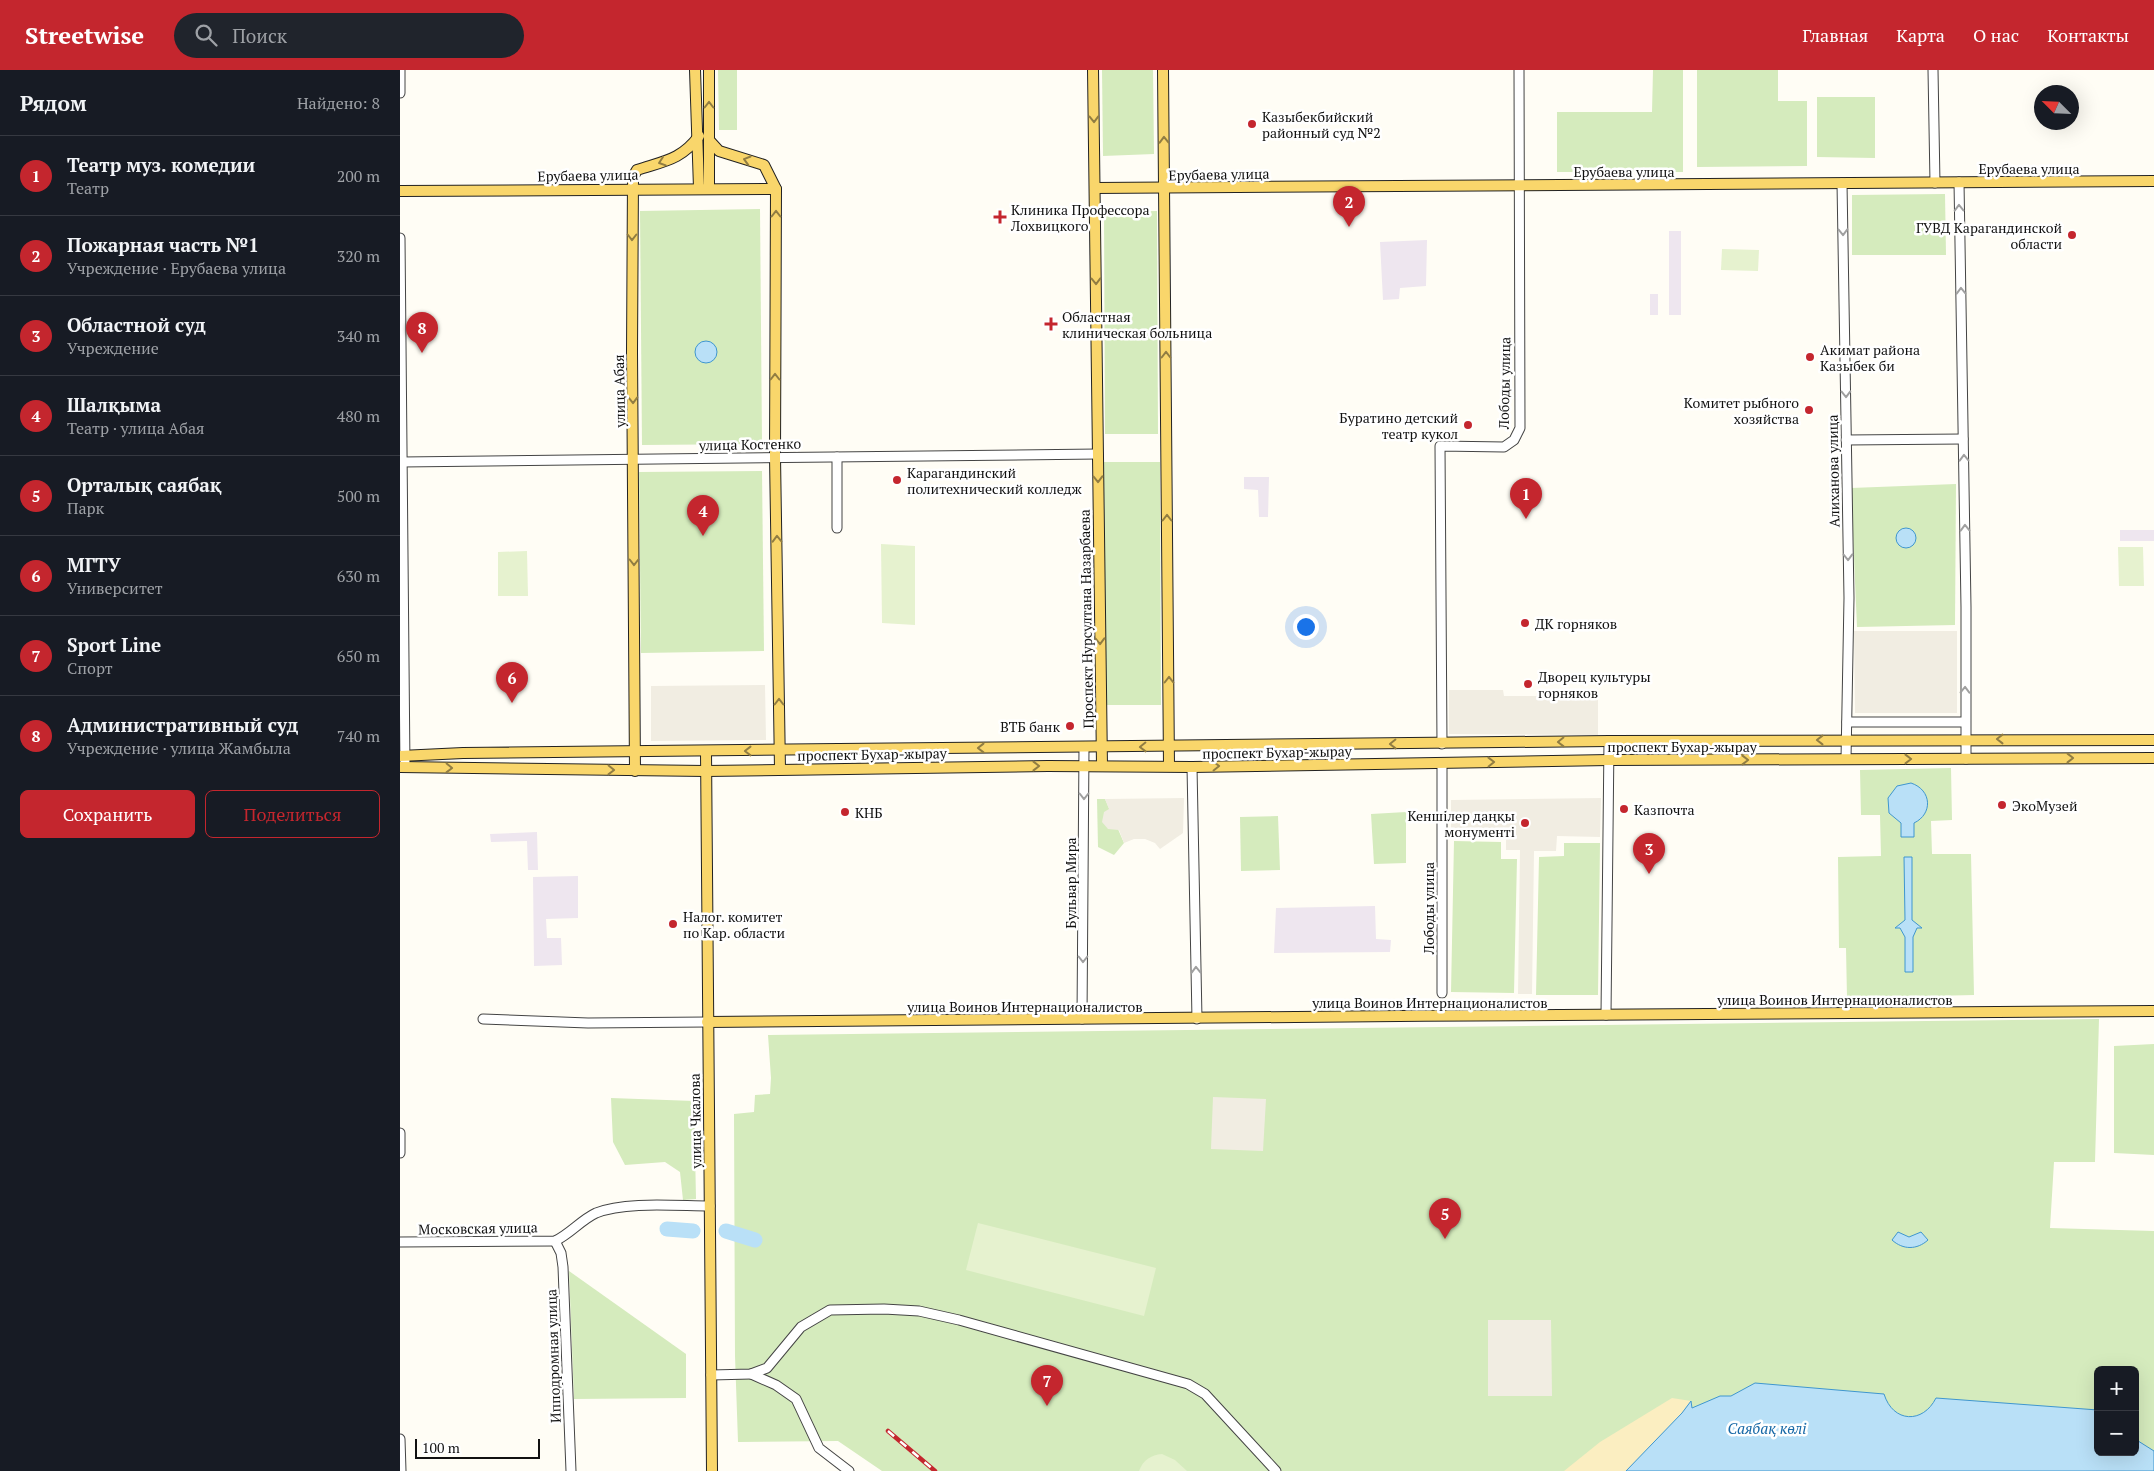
<!DOCTYPE html>
<html lang="ru">
<head>
<meta charset="utf-8">
<style>
	:root { --surface:#171b24; --page:#20242c; --text:#f1f3f6; --muted:#9ea1a6; --line:#363941; --accent:#c4262e }
	body { margin:0; font-family:"PT Serif",serif; background:var(--page); color:var(--text) }
	.controls { position:absolute; right:15px; bottom:15px; display:grid; overflow:hidden; border-radius:8px; box-shadow:0 5px 20px #0002 }
	.controls button { width:45px; height:45px; display:grid; place-items:center; padding:0; border:0; border-bottom:1px solid var(--line); background:var(--surface); color:var(--text); font:25px sans-serif }
	.compass { position:absolute; left:1634px; top:15px; width:45px; height:45px; border-radius:50%; background:var(--surface); box-shadow:0 5px 20px #0002; rotate:294deg }
	.scale { position:absolute; left:15px; bottom:12px; width:125px; box-sizing:border-box; padding-left:5px; border:2px solid #111; border-top:0; font-size:14px; line-height:18px; white-space:nowrap; color:#111; -webkit-text-stroke:4px #fff; paint-order:stroke }
	.you { position:absolute; left:905px; top:556px; width:18px; height:18px; margin:-12px; border:4px solid #fff; border-radius:50%; background:#1a73e8; box-shadow:0 0 0 8px #1a73e833 }
	.badge { display:grid; place-items:center; width:32px; height:32px; border-radius:50%; background:var(--accent); color:#fff; font-size:16px; font-weight:700 }
	.pin { position:absolute; translate:-50% -41px; filter:drop-shadow(0 1px 2px #0008) }
	.pin::after { content:''; position:absolute; top:26px; width:18px; height:15px; background:inherit; clip-path:polygon(0 0,100% 0,50% 100%) }
	.list { margin:0; padding:0; list-style:none }
	h2 { display:flex; justify-content:space-between; align-items:center; height:65px; margin:0; padding:0 20px; font-size:21px }
	h2 small { font-size:16px; font-weight:400; color:var(--muted) }
	.list li { display:grid; grid-template-columns:32px 1fr auto; gap:15px; align-items:center; box-sizing:border-box; height:80px; padding:0 20px; border-top:1px solid var(--line) }
	.list b { display:block; font-size:19px; white-space:nowrap }
	.list p { margin:0; font-size:16px; white-space:nowrap; color:var(--muted) }
	.list em { font-size:16px; font-style:normal; color:var(--muted) }
	.actions { display:flex; gap:10px; padding:15px 20px }
	.actions a { flex:1; padding:11px 0; border:1px solid var(--accent); border-radius:8px; text-align:center; font-size:18px; color:var(--accent) }
	.actions .main { background:var(--accent); color:#fff }
	.icon { flex:none; width:28px; height:28px; fill:none; stroke:currentColor; stroke-width:2; stroke-linecap:round; stroke-linejoin:round }
	.map { position:relative; flex:none; width:1754px; height:1401px; overflow:hidden }
	header { display:flex; align-items:center; gap:30px; box-sizing:border-box; height:70px; padding:0 25px; background:var(--accent); color:#fff }
	header strong { font-size:24px }
	nav { display:flex; gap:28px; margin-inline-start:auto; font-size:18px }
	.search { width:350px; height:45px; background:var(--page); display:flex; align-items:center; gap:12px; box-sizing:border-box; padding:0 18px; border-radius:28px; color:var(--muted); font-size:19px }
	main { display:flex }
	aside { flex:1; background:var(--surface) }
	.map>svg:first-child { display:block }
	.industrial { fill:#eee6ef }
	.green { fill:#d5ebbd; fill-rule:evenodd }
	.sand { fill:#fbeec1 }
	.pitch { fill:#e6f2cf }
	.plaza { fill:#f1ede2 }
	.water { fill:#b9e0f7; stroke:#3f96cf }
	.lines { fill:none; stroke-linecap:round; stroke-linejoin:round }
	.river { stroke:#b9e0f7; stroke-width:15 }
	.minor-casing { stroke:#444; stroke-width:11 }
	.major-casing { stroke:#222; stroke-width:12 }
	.minor { stroke:#fff; stroke-width:9 }
	.major { stroke:#f9d66b; stroke-width:10 }
	.rail-casing { stroke:#c4262e; stroke-width:4.5 }
	.rail { stroke:#fff; stroke-width:2.5; stroke-dasharray:8; stroke-linecap:butt }
	.oneway { stroke:#917d42 }
	.oneway2 { stroke:#a0a0a0 }
	.poi-dot { fill:#c4262e; stroke:#fff; stroke-width:2 }
	.labels { text-anchor:middle; dominant-baseline:central; stroke-width:5; stroke-linejoin:round; paint-order:stroke }
	.poi-label { font-size:14px; fill:#111; stroke:#fff; text-anchor:start }
	.street-label { font-size:14px; fill:#111; stroke:#fff }
	.water-label { font-size:15px; font-style:italic; fill:#1768a6; stroke:#fff }
</style>
</head>
<body>
<header>
<strong>Streetwise</strong>
<div class="search"><svg class="icon" aria-label="search" viewBox="0 0 24 24"><circle cx="10" cy="10" r="6"/><path d="M15 15l6 6"/></svg>Поиск</div>
<nav><a>Главная</a><a>Карта</a><a>О нас</a><a>Контакты</a></nav>
</header>
<main>
<aside>
<h2>Рядом<small>Найдено: 8</small></h2>
<ul class="list">
<li><span class="badge">1</span><div><b>Театр муз. комедии</b><p>Театр</p></div><em>200 m</em></li>
<li><span class="badge">2</span><div><b>Пожарная часть №1</b><p>Учреждение · Ерубаева улица</p></div><em>320 m</em></li>
<li><span class="badge">3</span><div><b>Областной суд</b><p>Учреждение</p></div><em>340 m</em></li>
<li><span class="badge">4</span><div><b>Шалқыма</b><p>Театр · улица Абая</p></div><em>480 m</em></li>
<li><span class="badge">5</span><div><b>Орталық саябақ</b><p>Парк</p></div><em>500 m</em></li>
<li><span class="badge">6</span><div><b>МГТУ</b><p>Университет</p></div><em>630 m</em></li>
<li><span class="badge">7</span><div><b>Sport Line</b><p>Спорт</p></div><em>650 m</em></li>
<li><span class="badge">8</span><div><b>Административный суд</b><p>Учреждение · улица Жамбыла</p></div><em>740 m</em></li>
</ul>
<div class="actions"><a class="main">Сохранить</a><a>Поделиться</a></div>
</aside>
<div class="map">
<svg width="1754" height="1401" viewBox="0 0 1754 1401">
	<rect width="100%" height="100%" fill="#fffdf5"/>
	<!-- industrial -->
	<g class="industrial">
		<rect x="1269" y="161" width="12" height="84"/>
		<path d="M1027 170 1026 216 1000 218 999 229 983 230 980 172Z"/>
		<rect x="1250" y="224" width="8" height="21"/>
		<path d="M844 407H869L868 447H859L858 420 844 419Z"/>
		<rect x="1720" y="460" width="34" height="11"/>
		<path d="M137 762 138 800H128L127 771 91 772 90 764Z"/>
		<path d="M178 806V848L146 849 147 868H161L162 895 134 896 133 807Z"/>
		<path d="M975 836 976 869 991 870 990 882 874 883 876 838Z"/>
	</g>
	<!-- green -->
	<g class="green">
		<path d="M318 0H337V60H319Z"/>
		<path d="M702 0H753L754 84 703 86Z"/>
		<path d="M1253 0H1283V102H1157V42H1252Z"/>
		<path d="M1297 0H1378V31H1407V96L1297 97Z"/>
		<path d="M1417 27H1475V88L1417 87Z"/>
		<path d="M1545 124 1546 185H1452V125Z"/>
		<path d="M360 139 362 374 242 375 240 141Z"/>
		<path d="M757 141 758 364H705L704 142Z"/>
		<path d="M704 392H760L761 635H705Z"/>
		<path d="M362 401 364 581 241 583 239 402Z"/>
		<path d="M1556 414 1555 555 1457 557 1451 418Z"/>
		<path d="M1551 698 1552 750 1531 751 1532 784H1571L1574 925 1447 928 1446 878H1439L1438 787 1481 786 1480 745H1461L1460 700Z"/>
		<path d="M697 729H705L724 773 714 785 698 777Z"/>
		<path d="M1006 742V793L974 794 971 744Z"/>
		<path d="M878 746 880 800 841 801 840 747Z"/>
		<path d="M1054 771 1101 772V789H1117L1114 923 1051 922Z"/>
		<path d="M1164 773H1200L1198 925H1136L1139 787 1164 786Z"/>
		<path d="M1699 949 1695 1092H1654L1650 1158 1754 1161V1401H482L438 1371 338 1372 335 1286 334 1044 354 1042 355 1025 370 1024 371 1008 368 965ZM1698 1300H1735V1382H1698Z"/>
		<path d="M1754 974V1085L1714 1083V976Z"/>
		<path d="M211 1028 294 1031 296 1129 283 1130 280 1102 265 1092 225 1095 213 1072Z"/>
		<path d="M169 1201 286 1284V1328L174 1329Z"/>
	</g>
	<!-- sand -->
	<path class="sand" d="M1272 1328 1291 1331 1282 1343 1226 1401H1164L1200 1372Z"/>
	<!-- pitch -->
	<g class="pitch">
		<path d="M1322 179 1359 180 1358 201 1321 200Z"/>
		<path d="M481 474 515 476V555L482 553Z"/>
		<path d="M1718 477H1743L1744 516H1719Z"/>
		<path d="M127 481 128 526H98V482Z"/>
		<path d="M578 1153 756 1198 744 1246 566 1200Z"/>
		<path d="M762 1384 775 1390 787 1401H739C743 1390 751 1385 762 1384Z"/>
	</g>
	<!-- plaza -->
	<g class="plaza">
		<path d="M1454 561H1557V643H1455Z"/>
		<path d="M365 615 366 670 251 671V616Z"/>
		<path d="M1145 619H1198V665L1049 664V620H1103L1104 626H1145Z"/>
		<path d="M784 728 783 763 760 779 755 773 745 769H734L724 773 719 760 708 759 702 752 704 742 709 739 705 729Z"/>
		<path d="M1201 728 1200 767 1157 766 1156 781H1134L1132 924H1118L1120 780H1106V766L1051 765V730Z"/>
		<path d="M813 1027 866 1029 863 1081 811 1079Z"/>
		<path d="M1088 1250H1151L1152 1326H1088Z"/>
	</g>
	<!-- water -->
	<g class="water">
		<circle cx="306" cy="282" r="11"/>
		<circle cx="1506" cy="468" r="10"/>
		<path d="M1511 713C1532 720 1533 744 1514 753V767H1501V753L1489 743 1488 728 1497 716Z"/>
		<path d="M1504 787H1512V850L1522 858H1517L1513 867V902H1505V867L1500 858H1495L1505 850Z"/>
		<path d="M1498 1162 1509 1167 1521 1162 1528 1170C1517 1180 1503 1180 1492 1170Z"/>
		<path d="M1355 1313 1484 1324C1493 1353 1523 1354 1536 1328L1698 1340V1382H1735V1369L1754 1381V1401H1226L1282 1343 1291 1331 1292 1338 1320 1326H1331Z"/>
	</g>
	<g class="lines">
		<!-- river -->
		<g class="river">
			<path d="M267 1159 293 1161"/>
			<path d="M326 1161 355 1170"/>
		</g>
		<!-- minor casing -->
		<g class="minor-casing">
			<g id="minor">
				<path d="M1533 0 1535 113"/>
				<path d="M0 23V0"/>
				<path d="M1559 112 1566 537V689"/>
				<path d="M1442 113 1449 528 1446 689"/>
				<path d="M0 168 5 697"/>
				<path d="M1446 370 1563 369"/>
				<path d="M2 392 698 384"/>
				<path d="M437 458V387"/>
				<path d="M1447 652H1565"/>
				<path d="M1042 674 1040 376 1104 377 1114 370 1120 358 1119 0"/>
				<path d="M792 697 797 949"/>
				<path d="M1042 923V693"/>
				<path d="M1206 945 1209 671"/>
				<path d="M83 949 188 953 307 952"/>
				<path d="M682 949 684 677"/>
				<path d="M0 1063V1083"/>
				<path d="M155 1171 161 1183 163 1197 171 1401"/>
				<path d="M0 1172 155 1171C170 1164 181 1150 196 1143 225 1131 278 1136 310 1136"/>
				<path d="M351 1304 376 1315 396 1329 419 1378 449 1401"/>
				<path d="M311 1305 351 1304 367 1298 401 1257 430 1240 484 1239 519 1241 559 1250 788 1314 805 1324 876 1401"/>
				<path d="M0 1369 1 1401"/>
			</g>
		</g>
		<!-- major casing -->
		<g class="major-casing">
			<g id="major">
				<path d="M295 0 299 118"/>
				<path d="M693 0 702 696"/>
				<path d="M763 0 769 696"/>
				<path d="M309 70 319 81 364 95 376 119 375 387 380 699"/>
				<path d="M309 118V0"/>
				<path d="M695 118 1754 111"/>
				<path d="M0 121 376 119"/>
				<path d="M306 681 312 1401"/>
				<path d="M0 686 63 683 1209 671 1754 670"/>
				<path d="M0 697 306 701 648 696 792 697 1209 690 1754 688"/>
				<path d="M235 701 232 282 233 107 237 100C264 91 281 90 299 66"/>
				<path d="M307 952C789 948 1272 943 1754 941"/>
			</g>
		</g>
		<!-- minor -->
		<use href="#minor" class="minor"/>
		<!-- major -->
		<use href="#major" class="major"/>
		<!-- rail casing -->
		<g class="rail-casing">
			<path id="rail" d="M488 1361 535 1401"/>
		</g>
		<!-- rail -->
		<use href="#rail" class="rail"/>
	</g>
	<!-- one-way arrows -->
	<defs><path id="oneway-chevron" d="M-2-3.5L2.5 0L-2 3.5" fill="none" stroke-width="1.6" stroke-linecap="round" stroke-linejoin="round" transform="scale(1.25)"/></defs>
	<g class="oneway">
		<use href="#oneway-chevron" transform="translate(309 35) rotate(-90)"/>
		<use href="#oneway-chevron" transform="translate(694 49) rotate(89)"/>
		<use href="#oneway-chevron" transform="translate(764 70) rotate(-91)"/>
		<use href="#oneway-chevron" transform="translate(347 90) rotate(-164)"/>
		<use href="#oneway-chevron" transform="translate(262 92) rotate(161)"/>
		<use href="#oneway-chevron" transform="translate(376 144) rotate(-90)"/>
		<use href="#oneway-chevron" transform="translate(232 167) rotate(90)"/>
		<use href="#oneway-chevron" transform="translate(696 211) rotate(89)"/>
		<use href="#oneway-chevron" transform="translate(766 285) rotate(-90)"/>
		<use href="#oneway-chevron" transform="translate(375 307) rotate(-90)"/>
		<use href="#oneway-chevron" transform="translate(233 330) rotate(89)"/>
		<use href="#oneway-chevron" transform="translate(698 409) rotate(89)"/>
		<use href="#oneway-chevron" transform="translate(767 448) rotate(-90)"/>
		<use href="#oneway-chevron" transform="translate(377 469) rotate(-91)"/>
		<use href="#oneway-chevron" transform="translate(234 492) rotate(90)"/>
		<use href="#oneway-chevron" transform="translate(700 571) rotate(89)"/>
		<use href="#oneway-chevron" transform="translate(769 610) rotate(-90)"/>
		<use href="#oneway-chevron" transform="translate(379 632) rotate(-90)"/>
		<use href="#oneway-chevron" transform="translate(1600 669) rotate(-180)"/>
		<use href="#oneway-chevron" transform="translate(1420 670) rotate(180)"/>
		<use href="#oneway-chevron" transform="translate(1161 672) rotate(179)"/>
		<use href="#oneway-chevron" transform="translate(993 674) rotate(179)"/>
		<use href="#oneway-chevron" transform="translate(743 677) rotate(179)"/>
		<use href="#oneway-chevron" transform="translate(581 678) rotate(180)"/>
		<use href="#oneway-chevron" transform="translate(348 681) rotate(180)"/>
		<use href="#oneway-chevron" transform="translate(1670 688)"/>
		<use href="#oneway-chevron" transform="translate(1508 689)"/>
		<use href="#oneway-chevron" transform="translate(1345 690)"/>
		<use href="#oneway-chevron" transform="translate(1091 692) rotate(-1)"/>
		<use href="#oneway-chevron" transform="translate(636 696)"/>
		<use href="#oneway-chevron" transform="translate(816 696) rotate(-1)"/>
		<use href="#oneway-chevron" transform="translate(49 698) rotate(1)"/>
		<use href="#oneway-chevron" transform="translate(211 700) rotate(1)"/>
	</g>
	<g class="oneway2">
		<use href="#oneway-chevron" transform="translate(1559 138) rotate(-91)"/>
		<use href="#oneway-chevron" transform="translate(1443 162) rotate(89)"/>
		<use href="#oneway-chevron" transform="translate(1561 221) rotate(-91)"/>
		<use href="#oneway-chevron" transform="translate(1446 324) rotate(89)"/>
		<use href="#oneway-chevron" transform="translate(1564 388) rotate(-91)"/>
		<use href="#oneway-chevron" transform="translate(1565 458) rotate(-91)"/>
		<use href="#oneway-chevron" transform="translate(1448 487) rotate(89)"/>
		<use href="#oneway-chevron" transform="translate(1565 620) rotate(-89)"/>
		<use href="#oneway-chevron" transform="translate(684 726) rotate(90)"/>
		<use href="#oneway-chevron" transform="translate(683 889) rotate(90)"/>
		<use href="#oneway-chevron" transform="translate(796 900) rotate(-91)"/>
	</g>
	<!-- markers -->
	<g class="poi-dot">
		<circle cx="852" cy="54" r="5"/>
		<path d="M597.5 139.5h5v5h5v5h-5v5h-5v-5h-5v-5h5z"/>
		<circle cx="1672" cy="165" r="5"/>
		<path d="M648.5 246.5h5v5h5v5h-5v5h-5v-5h-5v-5h5z"/>
		<circle cx="1410" cy="287" r="5"/>
		<circle cx="1409" cy="340" r="5"/>
		<circle cx="1068" cy="355" r="5"/>
		<circle cx="497" cy="410" r="5"/>
		<circle cx="1125" cy="553" r="5"/>
		<circle cx="1128" cy="614" r="5"/>
		<circle cx="670" cy="656" r="5"/>
		<circle cx="1602" cy="735" r="5"/>
		<circle cx="1224" cy="739" r="5"/>
		<circle cx="445" cy="742" r="5"/>
		<circle cx="1125" cy="753" r="5"/>
		<circle cx="273" cy="854" r="5"/>
	</g>
	<g class="labels">
		<!-- poi labels -->
		<g class="poi-label">
			<text x="862" y="46">Казыбекбийский<tspan x="862" dy="16">районный суд №2</tspan></text>
			<text x="611" y="139">Клиника Профессора<tspan x="611" dy="16">Лохвицкого</tspan></text>
			<text x="1662" y="157" text-anchor="end">ГУВД Карагандинской<tspan x="1662" dy="16">области</tspan></text>
			<text x="662" y="246">Областная<tspan x="662" dy="16">клиническая больница</tspan></text>
			<text x="1420" y="279">Акимат района<tspan x="1420" dy="16">Казыбек би</tspan></text>
			<text x="1399" y="332" text-anchor="end">Комитет рыбного<tspan x="1399" dy="16">хозяйства</tspan></text>
			<text x="1058" y="347" text-anchor="end">Буратино детский<tspan x="1058" dy="16">театр кукол</tspan></text>
			<text x="507" y="402">Карагандинский<tspan x="507" dy="16">политехнический колледж</tspan></text>
			<text x="1135" y="553">ДК горняков</text>
			<text x="1138" y="606">Дворец культуры<tspan x="1138" dy="16">горняков</tspan></text>
			<text x="660" y="656" text-anchor="end">ВТБ банк</text>
			<text x="1612" y="735">ЭкоМузей</text>
			<text x="1234" y="739">Казпочта</text>
			<text x="455" y="742">КНБ</text>
			<text x="1115" y="745" text-anchor="end">Кеншілер даңқы<tspan x="1115" dy="16">монументі</tspan></text>
			<text x="283" y="846">Налог. комитет<tspan x="283" dy="16">по Кар. области</tspan></text>
		</g>
		<!-- street labels -->
		<g class="street-label">
			<text x="1629" y="98">Ерубаева улица</text>
			<text x="1224" y="101">Ерубаева улица</text>
			<text transform="translate(819 104) rotate(-1)">Ерубаева улица</text>
			<text transform="translate(188 105) rotate(-1)">Ерубаева улица</text>
			<text transform="translate(1104 313) rotate(-89)">Лободы улица</text>
			<text transform="translate(219 321) rotate(-91)">улица Абая</text>
			<text transform="translate(350 374) rotate(-1)">улица Костенко</text>
			<text transform="translate(1433 401) rotate(-91)">Алиханова улица</text>
			<text transform="translate(686 549) rotate(-91)">Проспект Нурсултана Назарбаева</text>
			<text x="1282" y="676">проспект Бухар-жырау</text>
			<text transform="translate(877 682) rotate(-1)">проспект Бухар-жырау</text>
			<text transform="translate(472 684) rotate(-1)">проспект Бухар-жырау</text>
			<text transform="translate(670 813) rotate(-90)">Бульвар Мира</text>
			<text transform="translate(1028 838) rotate(-90)">Лободы улица</text>
			<text x="1435" y="929">улица Воинов Интернационалистов</text>
			<text x="1030" y="932">улица Воинов Интернационалистов</text>
			<text x="625" y="936">улица Воинов Интернационалистов</text>
			<text transform="translate(295 1051) rotate(-91)">улица Чкалова</text>
			<text transform="translate(78 1158) rotate(-1)">Московская улица</text>
			<text transform="translate(153 1286) rotate(-92)">Ипподромная улица</text>
		</g>
		<!-- water labels -->
		<g class="water-label">
			<text x="1367" y="1358">Саябақ көлі</text>
		</g>
	</g>
</svg>
<div class="controls">
<button>+</button>
<button>−</button>
</div>
<svg class="compass" viewBox="-18 -18 36 36"><path d="M0-13l5 13h-10z" fill="#e53935"/><path d="M0 13l5-13h-10z" fill="#9ea1a6"/></svg>
<div class="scale">100 m</div>
<div class="you"></div>
<div class="pin badge" style="left:1126px;top:449px">1</div>
<div class="pin badge" style="left:949px;top:157px">2</div>
<div class="pin badge" style="left:1249px;top:804px">3</div>
<div class="pin badge" style="left:303px;top:466px">4</div>
<div class="pin badge" style="left:1045px;top:1169px">5</div>
<div class="pin badge" style="left:112px;top:633px">6</div>
<div class="pin badge" style="left:647px;top:1336px">7</div>
<div class="pin badge" style="left:22px;top:283px">8</div>
</div>
</main>
</body>
</html>
